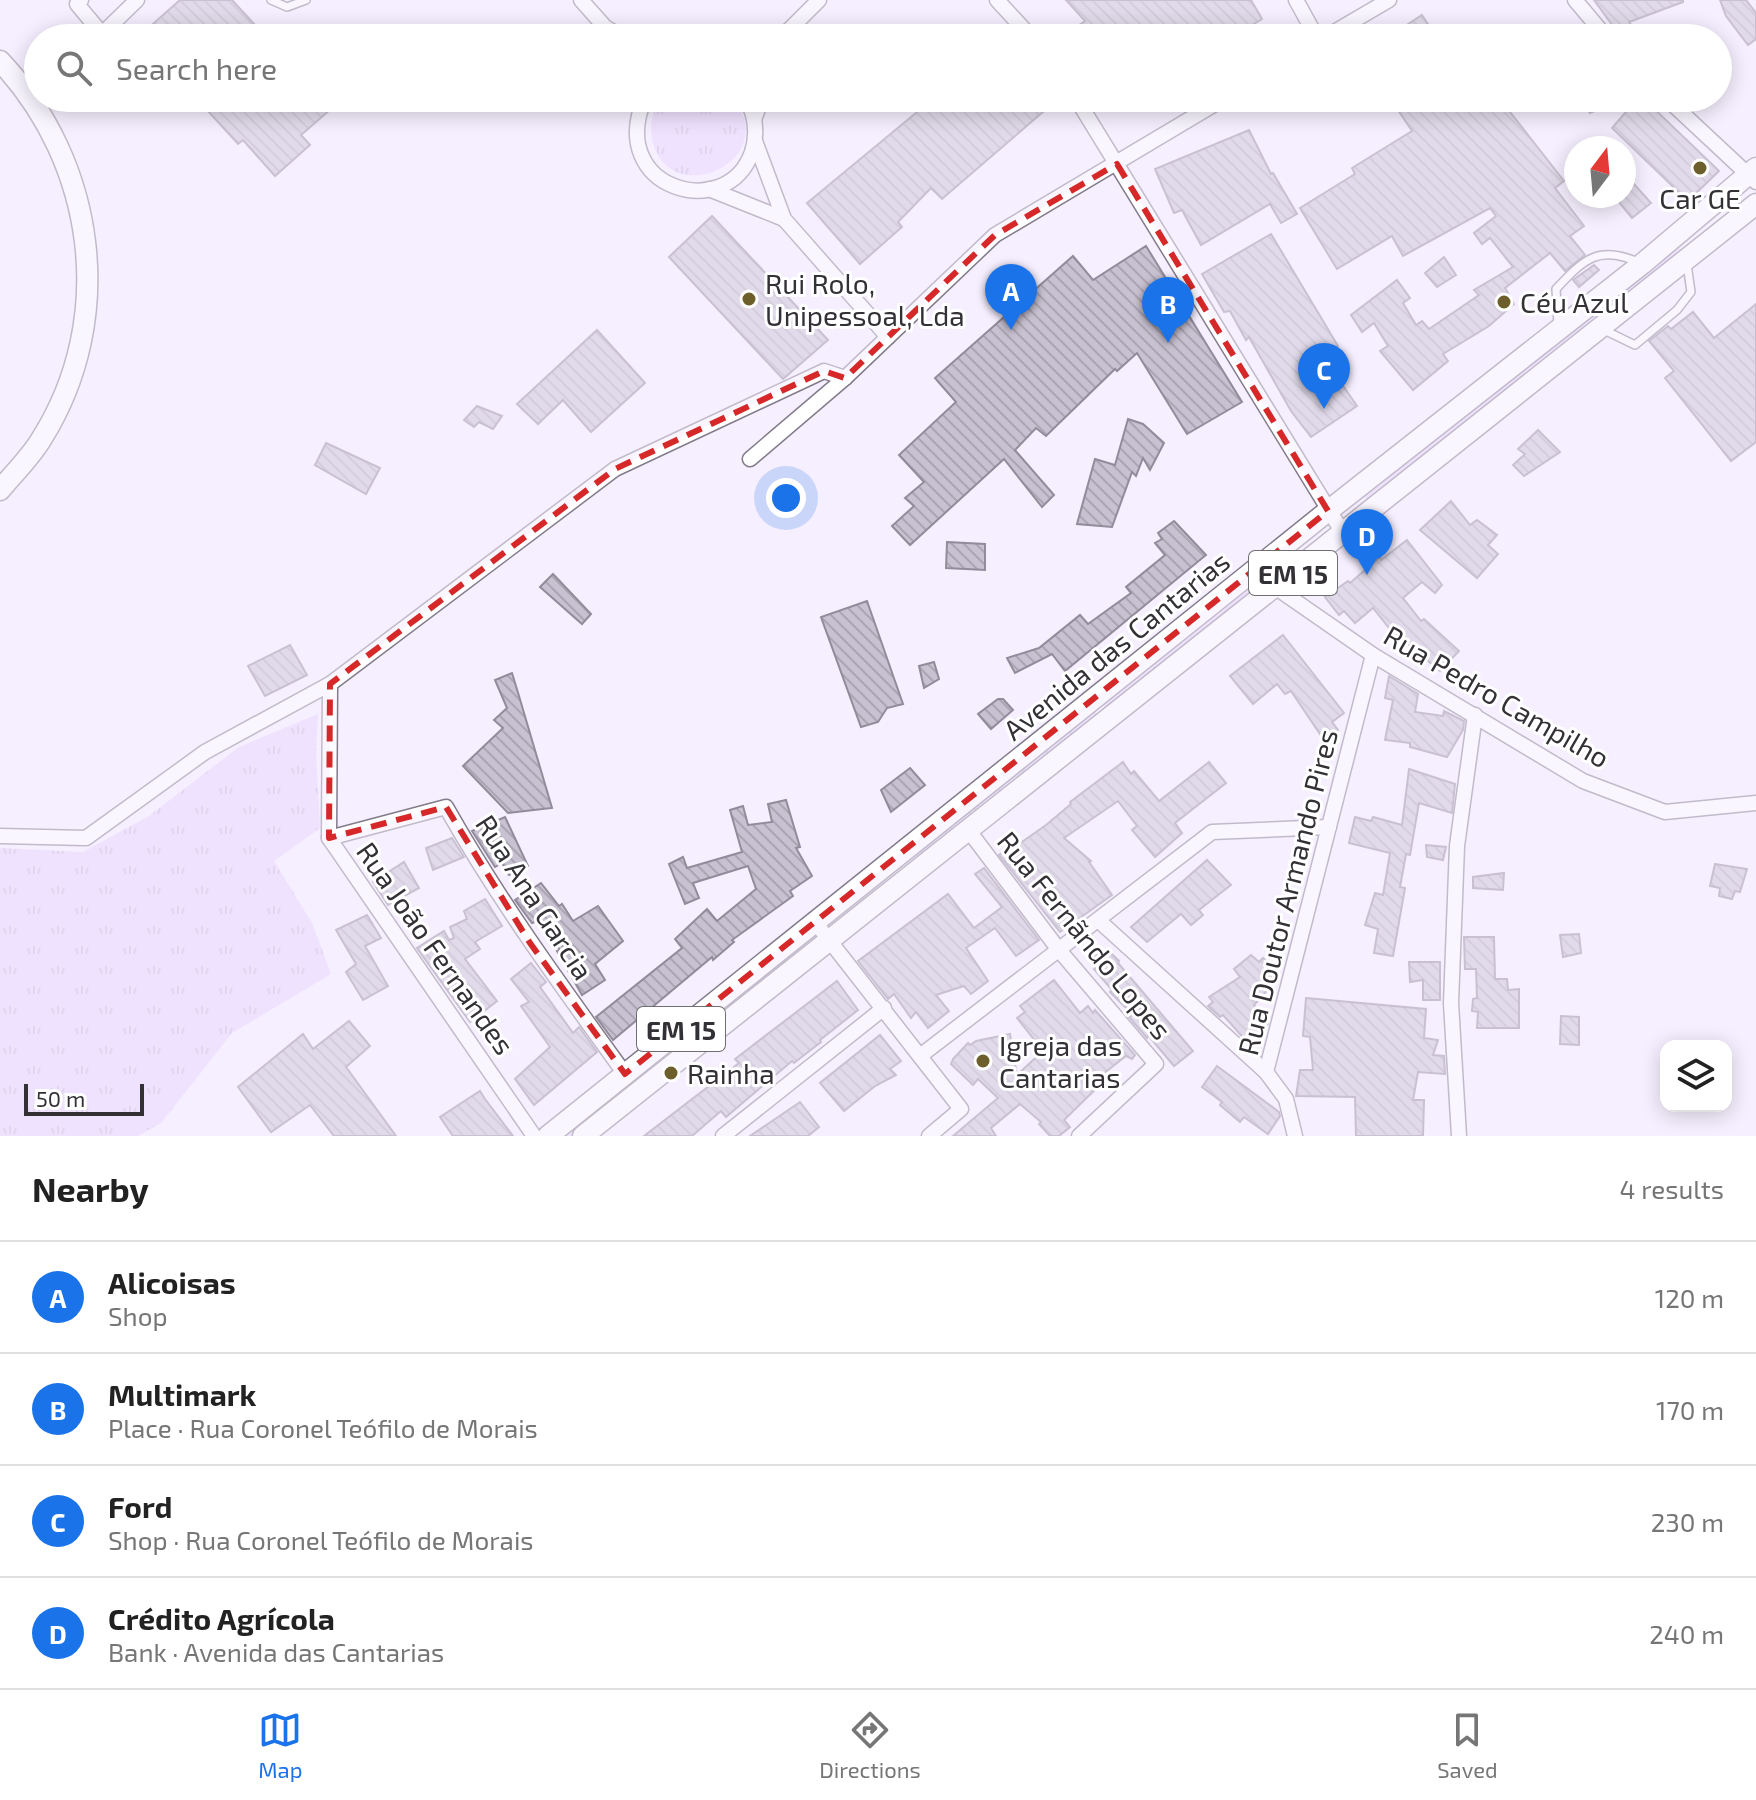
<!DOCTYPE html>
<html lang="en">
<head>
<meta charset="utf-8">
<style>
	:root { --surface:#fff; --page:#f6f6f6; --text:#222; --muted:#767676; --line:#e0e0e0; --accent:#1a73e8 }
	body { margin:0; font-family:"Exo 2",sans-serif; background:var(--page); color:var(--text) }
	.controls { position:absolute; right:24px; bottom:24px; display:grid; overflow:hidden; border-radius:16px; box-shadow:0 4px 20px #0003 }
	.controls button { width:72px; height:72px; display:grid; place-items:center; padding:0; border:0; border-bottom:2px solid var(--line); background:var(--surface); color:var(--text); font:40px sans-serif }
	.compass { position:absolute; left:1564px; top:136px; width:72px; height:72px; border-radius:50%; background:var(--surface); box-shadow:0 4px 20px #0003; rotate:16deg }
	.scale { position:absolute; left:24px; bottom:20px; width:120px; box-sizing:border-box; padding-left:8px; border:4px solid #333036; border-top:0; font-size:22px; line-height:28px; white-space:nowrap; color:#333036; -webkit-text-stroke:6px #fff; paint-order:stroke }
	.you { position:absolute; left:786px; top:498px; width:28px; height:28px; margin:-20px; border:6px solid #fff; border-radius:50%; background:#1a73e8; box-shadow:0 0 0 12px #1a73e833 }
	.badge { display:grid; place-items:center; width:52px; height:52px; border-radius:50%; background:var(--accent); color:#fff; font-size:26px; font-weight:700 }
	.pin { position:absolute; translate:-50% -66px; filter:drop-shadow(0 2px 4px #0008) }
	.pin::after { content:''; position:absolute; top:42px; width:28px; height:24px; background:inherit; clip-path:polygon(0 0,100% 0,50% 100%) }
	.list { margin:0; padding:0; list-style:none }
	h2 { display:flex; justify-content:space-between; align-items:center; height:104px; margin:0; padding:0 32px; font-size:34px }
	h2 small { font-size:26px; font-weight:400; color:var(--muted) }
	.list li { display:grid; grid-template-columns:52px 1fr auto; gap:24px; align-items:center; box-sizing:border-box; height:112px; padding:0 32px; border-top:2px solid var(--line) }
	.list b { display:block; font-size:30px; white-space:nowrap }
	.list p { margin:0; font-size:26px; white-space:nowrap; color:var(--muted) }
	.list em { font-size:26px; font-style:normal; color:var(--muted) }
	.icon { flex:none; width:44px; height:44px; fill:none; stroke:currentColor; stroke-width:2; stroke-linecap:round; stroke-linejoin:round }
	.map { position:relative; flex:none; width:1756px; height:1136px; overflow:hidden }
	.search { position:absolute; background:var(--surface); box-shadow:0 4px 20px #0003; left:24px; right:24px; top:24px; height:88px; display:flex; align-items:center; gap:20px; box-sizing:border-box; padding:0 28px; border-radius:44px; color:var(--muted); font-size:30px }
	.sheet { height:552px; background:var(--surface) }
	nav { display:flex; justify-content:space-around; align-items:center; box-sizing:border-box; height:112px; border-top:2px solid var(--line); background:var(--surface); font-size:22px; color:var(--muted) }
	nav a { display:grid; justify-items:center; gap:4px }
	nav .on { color:var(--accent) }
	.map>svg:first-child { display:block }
	.grass { fill:url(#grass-tufts) }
	.building { fill:url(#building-back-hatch); stroke:#928b9a; stroke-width:2 }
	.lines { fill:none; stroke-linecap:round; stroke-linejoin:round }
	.lane-casing { stroke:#827b8a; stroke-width:10 }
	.street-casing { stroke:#827b8a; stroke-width:17 }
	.primary-casing { stroke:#827b8a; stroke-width:23 }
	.lane { stroke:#fff; stroke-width:7 }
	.street { stroke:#fff; stroke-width:14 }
	.primary { stroke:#fff; stroke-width:20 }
	.marked { fill:none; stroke:#d62828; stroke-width:6; stroke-dasharray:16 10; stroke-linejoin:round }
	.poi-dot { fill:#6c5f2c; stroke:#fff; stroke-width:3 }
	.labels { text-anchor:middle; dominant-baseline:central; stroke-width:6; stroke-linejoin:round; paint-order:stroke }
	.shield { fill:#fff; stroke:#706e72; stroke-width:2 }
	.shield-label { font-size:26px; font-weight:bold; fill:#333036 }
	.poi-label { font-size:28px; fill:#333036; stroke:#fff; text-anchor:start }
	.street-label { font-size:28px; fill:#333036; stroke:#fff }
</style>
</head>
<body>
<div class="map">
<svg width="1756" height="1136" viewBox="0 0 1756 1136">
	<defs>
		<pattern id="grass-tufts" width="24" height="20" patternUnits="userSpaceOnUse" patternTransform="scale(2)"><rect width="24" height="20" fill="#e7d3ff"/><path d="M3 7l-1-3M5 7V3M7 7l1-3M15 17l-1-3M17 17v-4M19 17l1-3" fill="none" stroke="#c7b5db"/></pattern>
		<pattern id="building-back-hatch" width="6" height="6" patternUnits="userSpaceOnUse" patternTransform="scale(2)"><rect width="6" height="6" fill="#c8c1d1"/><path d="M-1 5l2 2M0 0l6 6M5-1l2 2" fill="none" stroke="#aca6b4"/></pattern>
	</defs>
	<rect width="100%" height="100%" fill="#f6efff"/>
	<!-- grass -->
	<g class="grass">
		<path d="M663 98H733C784 162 666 213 652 138 649 123 653 109 663 98Z"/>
		<path d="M1678 247 1680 249 1645 282 1368 501 1364 496Z"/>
		<path d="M1250 587 1252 589 1221 619 1107 710 1103 705Z"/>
		<path d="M1094 711 1098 716 915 862 913 859 938 836Z"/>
		<path d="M318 714 316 752 320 828 274 861 312 923 331 974 232 1033 161 1123 138 1136H0V848L83 852 149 816 239 747Z"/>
		<path d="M785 956 790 962 571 1136H562Z"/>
	</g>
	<!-- building -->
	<g class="building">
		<path d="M180 0H232L267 38H153L146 30Z"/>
		<path d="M1066 0H1251L1262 19 1231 38H1081L1075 28 1085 21Z"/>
		<path d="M1594 0H1683V2L1629 22 1632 26 1618 33Z"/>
		<path d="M1720 0H1746L1756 13V39L1748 45 1726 16Z"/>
		<path d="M1422 15 1437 38H1387Z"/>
		<path d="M196 98H321L331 109 301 135 310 145 275 176 243 140 238 144Z"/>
		<path d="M934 98H1045L1051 105 942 199 931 188 898 222 902 227 860 264 807 203Z"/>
		<path d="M1390 98H1499L1564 181 1555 188 1584 226 1570 236 1585 255 1565 271 1550 253 1505 288 1514 304 1489 326 1443 354 1448 361 1413 390 1380 351 1388 346 1374 323 1362 332 1351 315 1397 280 1410 298 1403 303 1416 325 1422 321 1429 329 1479 295 1474 290 1513 267 1490 238 1482 244 1474 233 1496 216 1490 208 1403 256 1392 236 1337 269 1300 208 1355 174 1352 168 1412 131Z"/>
		<path d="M1579 98H1625L1590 113Z"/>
		<path d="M1638 98H1643L1719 171 1688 201 1612 128Z"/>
		<path d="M1249 130 1271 174 1273 173 1297 214 1281 223 1270 204 1201 245 1182 210 1174 213 1155 169Z"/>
		<path d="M1624 173 1651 203 1632 218 1614 196H1624Z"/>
		<path d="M712 216 828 340 783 379 669 257Z"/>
		<path d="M1271 234 1338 346 1312 365 1327 388 1339 380 1357 406 1311 437 1291 411 1249 337 1246 340 1230 311 1224 312 1202 274Z"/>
		<path d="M1146 246 1242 402 1187 434 1137 353 1117 371 1115 369 1046 436 1036 428 1015 450 1054 495 1042 507 1004 459 910 545 892 526 914 506 905 498 924 482 899 455 956 402 935 378 1073 256 1093 280Z"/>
		<path d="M1444 257 1456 275 1437 287 1425 273Z"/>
		<path d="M1594 265 1599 270 1579 287 1573 280Z"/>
		<path d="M1756 304V442L1731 461 1665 378 1674 371 1649 341 1668 326 1671 329 1693 312 1714 338Z"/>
		<path d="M597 330 645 383 591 432 563 400 538 424 517 404Z"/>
		<path d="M477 406 502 416 493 429 479 422 474 427 464 420Z"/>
		<path d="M1128 419 1143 424 1164 443 1150 470 1143 458 1136 476 1132 472 1112 527 1077 524 1095 459 1115 465Z"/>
		<path d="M1538 430 1560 452 1524 476 1513 465 1525 454 1518 449Z"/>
		<path d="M326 443 380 468 366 494 315 465Z"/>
		<path d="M1451 501 1470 525 1477 520 1497 535 1488 545 1498 554 1477 578 1420 530Z"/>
		<path d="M1174 521 1206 555 1065 671 1052 654 1015 673 1007 658 1039 648 1080 615 1088 624 1131 593 1126 587 1165 555 1155 543 1162 539 1158 533Z"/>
		<path d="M1407 540 1442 585 1435 593 1422 582 1403 598 1421 621 1424 619 1459 651 1440 671 1399 637 1397 638 1373 608 1355 623 1344 611 1339 615 1325 597 1348 581 1350 583 1380 557 1381 560Z"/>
		<path d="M947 542 985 544V570L946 568Z"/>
		<path d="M553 574 591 614 582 624 540 587Z"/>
		<path d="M867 601 903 704 887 708 878 722 861 727 821 617Z"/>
		<path d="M1283 635 1344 713 1332 722 1338 730 1324 740 1291 691 1285 694 1277 684 1253 704 1230 676Z"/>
		<path d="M290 645 307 675 265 696 248 666Z"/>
		<path d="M934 662 939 679 924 688 919 666Z"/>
		<path d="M512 673 519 696 552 808 508 813 463 766 503 728 494 720 507 708 495 680Z"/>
		<path d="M1389 676 1418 694 1415 712 1443 716 1444 711 1464 721 1463 730 1447 757 1410 747V743L1385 740 1393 700 1385 698Z"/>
		<path d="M998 699H1003L1013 710 991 729 978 714Z"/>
		<path d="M1123 762 1131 774 1134 771 1159 801 1209 762 1226 783 1175 823 1182 833 1155 857 1132 830 1137 826 1118 801 1064 838 1091 861 1089 862 1112 895 1060 932 999 855 1017 842 1019 844 1046 825 1071 804 1070 802Z"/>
		<path d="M910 768 925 785 891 812 881 790Z"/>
		<path d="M1409 769 1455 784 1452 813 1419 803 1410 855 1406 854 1400 887 1405 888 1393 956 1374 953 1378 929 1365 925 1375 893 1383 895 1390 853 1349 843 1355 817 1371 821 1373 817 1402 825Z"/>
		<path d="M786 800 800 847 796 848 812 876 790 891 793 896 732 940 734 942 713 960 712 957 613 1040 596 1017 682 948 675 939 707 909 717 921 756 889 748 866 693 883 699 898 685 904 669 864 683 857 687 868 742 852 730 810 743 806 748 825 772 822 768 804Z"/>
		<path d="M505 817 528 866 509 875 502 863 495 867 472 831Z"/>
		<path d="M452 838 464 857 433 870 426 848Z"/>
		<path d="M1426 845 1446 847 1443 860 1427 857Z"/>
		<path d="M1207 860 1231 885 1199 910 1203 915 1191 925 1181 914 1147 942 1131 927Z"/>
		<path d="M404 862 419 888 388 905 373 882Z"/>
		<path d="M1715 864 1747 869 1740 892 1735 891 1732 899 1719 896 1720 888 1710 886Z"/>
		<path d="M984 868 1039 940 1016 956 995 928 966 948 988 981 971 994 964 986 936 995 949 1011 928 1028 916 1012 911 1018 894 994 888 999 858 961 948 894 974 928 1002 907 975 874Z"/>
		<path d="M1504 873 1503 890 1473 888V877Z"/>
		<path d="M541 883 559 906 562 904 573 921 598 906 623 941 595 964 605 980 582 995 557 951 560 950 538 921 532 923 515 900Z"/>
		<path d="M485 899 502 926 475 942 480 949 465 959 497 1001 470 1022 417 948 444 931 449 940 454 938 450 927 467 919 464 911Z"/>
		<path d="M367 915 381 938 365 946 388 986 363 1000 346 972 356 964 336 930Z"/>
		<path d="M1579 934 1581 953 1563 957 1560 935Z"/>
		<path d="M1464 937H1494L1495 979H1507L1508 990 1519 989V1028H1477L1478 1012 1472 1011 1473 999 1477 998 1476 969H1465Z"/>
		<path d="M1101 951 1108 955 1111 953 1119 961 1118 963 1193 1051 1174 1066 1148 1035 1147 1038 1129 1017 1133 1015 1110 992 1112 990 1094 969 1096 967 1090 960Z"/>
		<path d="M1251 955 1259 962 1263 958 1278 973 1268 983 1271 986 1254 1005 1268 1023 1267 1026 1247 1042 1223 1015 1220 1017 1208 1006 1213 1002 1209 997 1240 977 1234 969Z"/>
		<path d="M1409 962H1440V1000H1423V980L1410 982Z"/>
		<path d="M531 963 546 982 540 987 573 1033 579 1027 597 1052 534 1105 515 1079 550 1047 521 1006 529 1002 511 979Z"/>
		<path d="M1054 980 1080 1013 1088 1006 1093 1013 1095 1010 1135 1055 1132 1059 1126 1056 1103 1074 1107 1078 1064 1120 1070 1127 1059 1136H1050L1039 1124 1041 1122 1020 1104 991 1128 996 1136H953L998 1098 978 1079 973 1085 951 1064 953 1059 968 1043 970 1045 976 1041 1010 1034 1017 1075 1043 1051 1017 1018 1025 1012 1020 1006Z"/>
		<path d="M837 981 858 1010 820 1040 821 1042 794 1063 792 1061 726 1117 721 1111 692 1136H644L739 1063 735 1059Z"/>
		<path d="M1306 998 1426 1009 1424 1038 1438 1040 1433 1055 1444 1056 1445 1074 1418 1072 1413 1100H1424L1423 1136H1356L1355 1097 1296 1096 1300 1070H1313L1310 1037 1303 1036Z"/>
		<path d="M1561 1016 1579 1017V1045L1560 1044Z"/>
		<path d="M349 1021 370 1046 346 1067 396 1136H334L310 1105 271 1132 238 1087 303 1034 313 1049Z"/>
		<path d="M880 1035 901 1061 890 1069 896 1075 875 1086 844 1111 820 1083Z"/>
		<path d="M1217 1066 1279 1112 1280 1116 1268 1134 1244 1117 1240 1122 1220 1105 1222 1102 1202 1087Z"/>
		<path d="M480 1091 485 1099 513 1136H453L440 1117Z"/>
		<path d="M800 1102 819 1127 808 1136H750Z"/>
	</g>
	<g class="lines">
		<!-- lane casing -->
		<g class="lane-casing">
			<g id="lane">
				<path d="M271 0 287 7 306 0"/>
				<path d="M1558 325 1556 289C1584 259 1599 244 1640 263"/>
				<path d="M1602 329 1635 345 1677 310 1691 292 1687 264"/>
			</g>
		</g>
		<!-- street casing -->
		<g class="street-casing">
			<g id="street">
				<path d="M81 0 77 4 102 34 137 0"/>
				<path d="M581 0 605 27 624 38"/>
				<path d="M997 0 1032 38"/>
				<path d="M1296 0 1317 38"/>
				<path d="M1575 0 1607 38"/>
				<path d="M773 38 789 30 819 0"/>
				<path d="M1324 38 1389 0"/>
				<path d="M645 98C605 189 727 224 752 152 758 133 756 116 746 98"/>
				<path d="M1076 98 1343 533"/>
				<path d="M1666 98 1756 182"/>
				<path d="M755 117 762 98"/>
				<path d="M755 141 784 219 888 337"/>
				<path d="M709 189 784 219"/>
				<path d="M750 459 845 378 995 235 1225 98"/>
				<path d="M1275 587 1373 655 1583 781 1665 812 1756 803"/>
				<path d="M330 684 329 838 534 1136"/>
				<path d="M969 831 1059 950 1156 1064 1079 1136"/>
				<path d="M0 836 86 838 205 752 330 684 615 469 824 371 845 378"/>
				<path d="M329 838 446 807C499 901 562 987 625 1074"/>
				<path d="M1098 920 1266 1072"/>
				<path d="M815 922 961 1109 929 1136"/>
				<path d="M920 1056 1212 832 1329 827"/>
				<path d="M723 1136 884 1008"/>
				<path d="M1295 1136 1286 1099 1266 1072 1373 655"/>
				<path d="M1459 1136 1451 1003 1457 846 1475 715"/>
			</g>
		</g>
		<!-- primary casing -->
		<g class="primary-casing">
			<g id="primary">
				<path d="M0 61C96 163 117 318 42 438 31 457 14 473 0 490"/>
				<path d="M548 1136 1328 511 1642 264 1756 168"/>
				<path d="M583 1136 1756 204"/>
			</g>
		</g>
		<!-- lane -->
		<use href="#lane" class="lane"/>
		<!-- street -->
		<use href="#street" class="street"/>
		<!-- primary -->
		<use href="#primary" class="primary"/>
	</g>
	<!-- marked area -->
	<path d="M0 0H1756V1136H0ZM1117 164 1328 511 625 1074 530 943 446 807 329 838 330 684 615 469 824 371 845 378 995 235Z" fill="#f6efff" fill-opacity=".55" fill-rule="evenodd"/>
	<path class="marked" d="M1117 164 1328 511 625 1074 530 943 446 807 329 838 330 684 615 469 824 371 845 378 995 235Z"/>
	<!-- markers -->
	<g class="poi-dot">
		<circle cx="1700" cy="168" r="8"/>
		<circle cx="749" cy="299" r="8"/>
		<circle cx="1504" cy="302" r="8"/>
		<circle cx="983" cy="1061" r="8"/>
		<circle cx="671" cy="1073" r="8"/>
	</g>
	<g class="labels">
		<!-- shield labels -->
		<g class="shield">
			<rect x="1249" y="551" width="88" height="44" rx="6"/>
			<rect x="637" y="1007" width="88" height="44" rx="6"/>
		</g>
		<g class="shield-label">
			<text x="1293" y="573">EM 15</text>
			<text x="681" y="1029">EM 15</text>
		</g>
		<!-- poi labels -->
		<g class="poi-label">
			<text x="1700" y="198" text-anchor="middle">Car GE</text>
			<text x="765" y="283">Rui Rolo,<tspan x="765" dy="32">Unipessoal, Lda</tspan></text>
			<text x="1520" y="302">Céu Azul</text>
			<text x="999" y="1045">Igreja das<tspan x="999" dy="32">Cantarias</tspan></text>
			<text x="687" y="1073">Rainha</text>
		</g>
		<!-- street labels -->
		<g class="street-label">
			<text transform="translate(1116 645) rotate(-39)">Avenida das Cantarias</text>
			<text transform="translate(1497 696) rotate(30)">Rua Pedro Campilho</text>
			<text transform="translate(1287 892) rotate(-76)">Rua Doutor Armando Pires</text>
			<text transform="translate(535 897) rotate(57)">Rua Ana Garcia</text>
			<text transform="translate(1085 935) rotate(51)">Rua Fernãndo Lopes</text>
			<text transform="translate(436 948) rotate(55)">Rua João Fernandes</text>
		</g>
	</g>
</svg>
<div class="controls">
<button><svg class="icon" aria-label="layers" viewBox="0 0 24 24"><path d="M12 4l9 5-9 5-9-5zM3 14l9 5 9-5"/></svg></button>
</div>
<svg class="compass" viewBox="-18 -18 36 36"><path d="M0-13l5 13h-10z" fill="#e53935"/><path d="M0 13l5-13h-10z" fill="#767676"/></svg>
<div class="scale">50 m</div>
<div class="you"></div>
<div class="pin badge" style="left:1011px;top:330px">A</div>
<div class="pin badge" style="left:1168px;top:343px">B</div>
<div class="pin badge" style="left:1324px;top:409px">C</div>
<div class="pin badge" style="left:1367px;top:575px">D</div>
<div class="search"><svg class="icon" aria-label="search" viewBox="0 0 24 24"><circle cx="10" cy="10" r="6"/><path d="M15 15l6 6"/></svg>Search here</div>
</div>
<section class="sheet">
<h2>Nearby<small>4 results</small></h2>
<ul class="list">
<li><span class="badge">A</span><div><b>Alicoisas</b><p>Shop</p></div><em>120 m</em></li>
<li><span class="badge">B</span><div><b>Multimark</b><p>Place · Rua Coronel Teófilo de Morais</p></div><em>170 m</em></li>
<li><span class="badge">C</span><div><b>Ford</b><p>Shop · Rua Coronel Teófilo de Morais</p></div><em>230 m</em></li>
<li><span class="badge">D</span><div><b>Crédito Agrícola</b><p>Bank · Avenida das Cantarias</p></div><em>240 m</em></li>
</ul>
</section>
<nav>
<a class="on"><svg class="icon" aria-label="map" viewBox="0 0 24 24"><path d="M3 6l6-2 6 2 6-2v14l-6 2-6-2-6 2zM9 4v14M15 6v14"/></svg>Map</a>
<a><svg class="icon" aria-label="directions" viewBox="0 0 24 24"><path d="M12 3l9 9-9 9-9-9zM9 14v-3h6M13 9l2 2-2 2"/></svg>Directions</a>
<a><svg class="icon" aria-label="saved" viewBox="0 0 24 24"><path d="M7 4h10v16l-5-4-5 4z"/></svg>Saved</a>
</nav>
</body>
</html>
